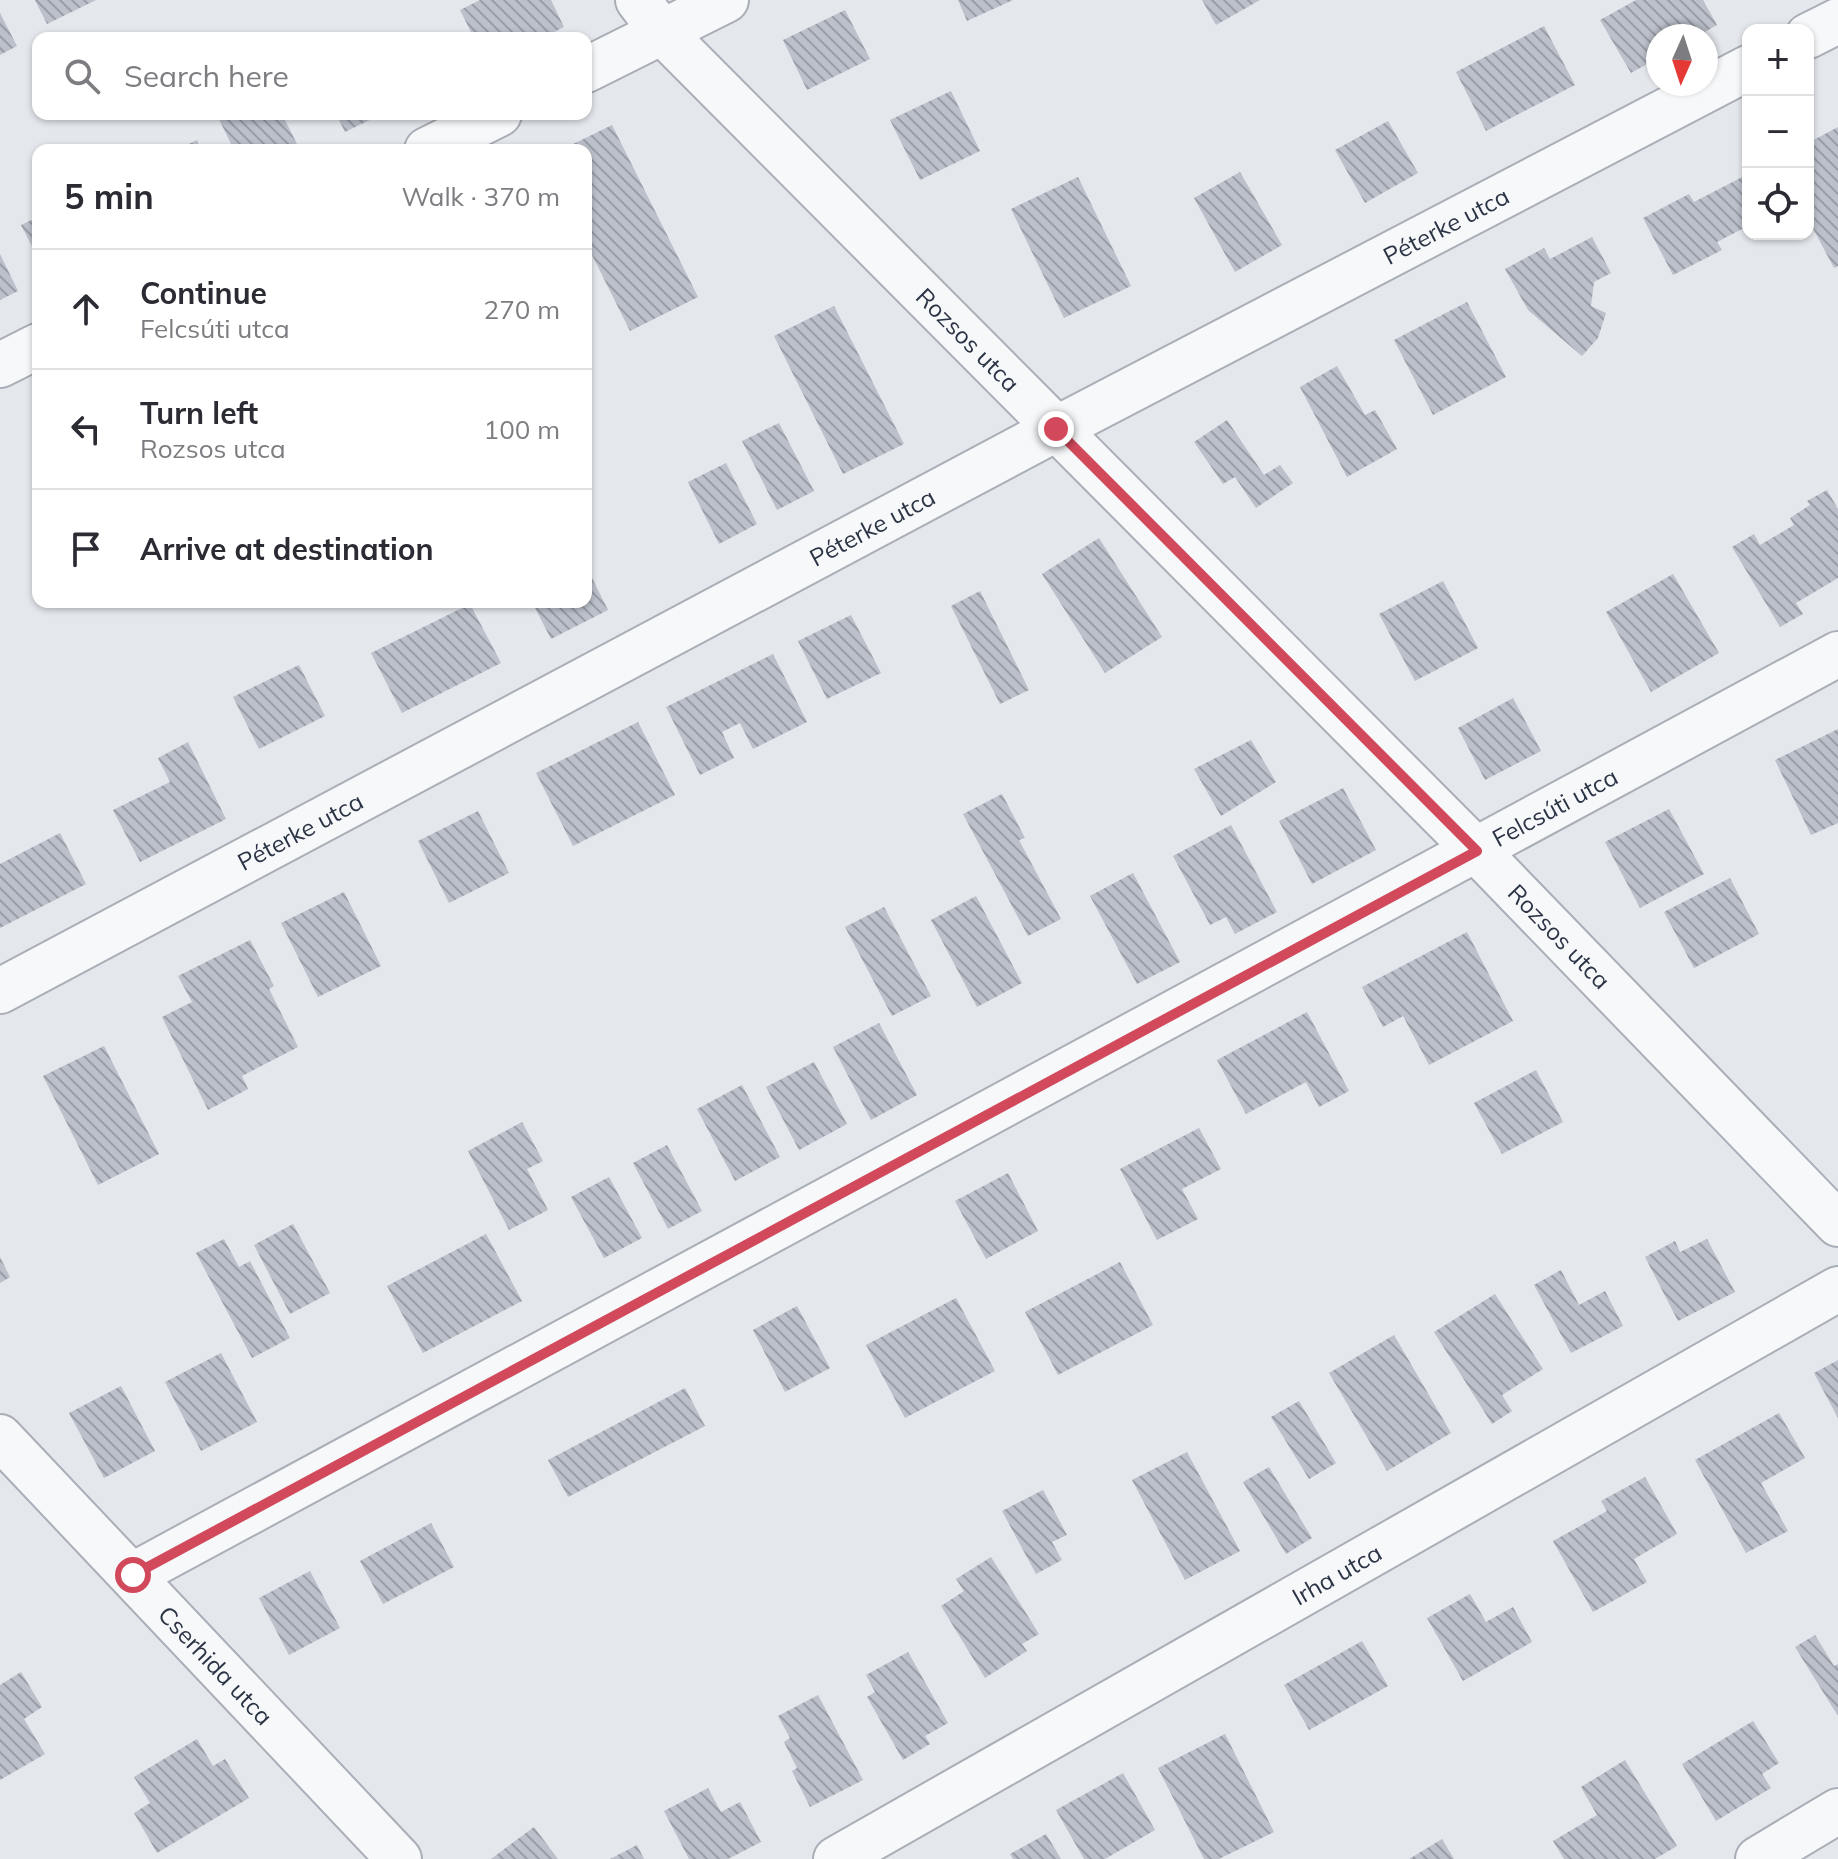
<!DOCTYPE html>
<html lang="en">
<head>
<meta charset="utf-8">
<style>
	:root { --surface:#fff; --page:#f2f2f3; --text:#2b2b33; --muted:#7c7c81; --line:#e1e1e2 }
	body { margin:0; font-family:Mulish,sans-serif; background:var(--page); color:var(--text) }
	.controls { position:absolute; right:24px; top:24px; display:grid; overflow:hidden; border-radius:16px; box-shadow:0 2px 6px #0004 }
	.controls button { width:72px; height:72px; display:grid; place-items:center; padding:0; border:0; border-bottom:2px solid var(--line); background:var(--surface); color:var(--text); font:40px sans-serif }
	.compass { position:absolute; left:1646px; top:24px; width:72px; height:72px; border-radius:50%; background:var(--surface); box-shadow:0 2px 6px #0004; rotate:183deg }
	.stop { position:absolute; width:24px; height:24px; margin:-18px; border:6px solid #d1495b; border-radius:50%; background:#fff }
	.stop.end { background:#d1495b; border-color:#fff; box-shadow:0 2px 8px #0008 }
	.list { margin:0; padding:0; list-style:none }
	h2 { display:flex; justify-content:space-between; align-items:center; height:104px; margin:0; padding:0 32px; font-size:34px }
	h2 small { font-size:26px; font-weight:400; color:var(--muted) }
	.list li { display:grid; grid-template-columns:52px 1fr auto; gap:24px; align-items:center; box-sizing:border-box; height:120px; padding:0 32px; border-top:2px solid var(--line) }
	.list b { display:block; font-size:30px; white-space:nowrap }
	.list p { margin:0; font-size:26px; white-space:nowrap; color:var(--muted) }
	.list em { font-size:26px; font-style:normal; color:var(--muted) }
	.icon { flex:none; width:44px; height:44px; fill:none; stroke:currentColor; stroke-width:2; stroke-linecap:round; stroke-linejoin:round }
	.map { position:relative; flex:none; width:1838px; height:1859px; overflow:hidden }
	.search { position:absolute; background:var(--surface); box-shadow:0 2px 6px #0004; left:32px; top:32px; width:560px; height:88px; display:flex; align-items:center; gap:20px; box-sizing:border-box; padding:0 28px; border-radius:16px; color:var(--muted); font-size:30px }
	.panel { position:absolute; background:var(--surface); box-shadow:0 2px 6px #0004; left:32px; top:144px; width:560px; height:464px; border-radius:16px }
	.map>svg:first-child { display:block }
	.building { fill:url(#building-back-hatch) }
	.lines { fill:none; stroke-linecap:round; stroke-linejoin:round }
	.minor-casing { stroke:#a9aeb7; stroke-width:48 }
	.minor { stroke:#f7f8fa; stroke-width:44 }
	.route { stroke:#d1495b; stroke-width:10 }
	.labels { text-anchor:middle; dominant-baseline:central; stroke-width:7; stroke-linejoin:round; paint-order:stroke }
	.street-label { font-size:24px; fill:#2b3445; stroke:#f4f6f9 }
</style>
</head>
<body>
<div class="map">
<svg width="1838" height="1859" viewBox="0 0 1838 1859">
	<defs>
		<pattern id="building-back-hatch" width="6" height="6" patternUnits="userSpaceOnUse" patternTransform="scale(2)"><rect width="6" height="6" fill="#bbc0ca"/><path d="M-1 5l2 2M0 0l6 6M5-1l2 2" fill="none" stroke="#989da6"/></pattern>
	</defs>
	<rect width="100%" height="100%" fill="#e4e7ec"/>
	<!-- building -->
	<g class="building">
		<path d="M35 0H96L47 24Z"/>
		<path d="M480 0H551L564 27 542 38H474L460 10Z"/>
		<path d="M958 0H1013L967 21Z"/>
		<path d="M1202 0H1260L1216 25Z"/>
		<path d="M1636 0H1703L1717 25 1698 36H1658V58L1631 73 1600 20Z"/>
		<path d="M845 10 870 59 807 90 783 40Z"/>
		<path d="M0 13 17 46 0 55Z"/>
		<path d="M1544 26 1575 85 1486 131 1456 72Z"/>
		<path d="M951 91 980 151 920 180 890 120Z"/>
		<path d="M220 114H282L300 150H234L217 115Z"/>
		<path d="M336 114H382L345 132Z"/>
		<path d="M1388 121 1418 173 1365 203 1335 150Z"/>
		<path d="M612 125 698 297 630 331 586 243V150H561Z"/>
		<path d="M1838 127V266L1834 268 1808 219V143Z"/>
		<path d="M197 140 201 150H177Z"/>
		<path d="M1240 172 1282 245 1235 272 1194 198Z"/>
		<path d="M1748 174V226L1717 242 1722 250 1673 275 1643 218 1689 194 1694 202Z"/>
		<path d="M1078 177 1131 286 1064 318 1011 209Z"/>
		<path d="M38 217V258L21 225Z"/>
		<path d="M1592 237 1611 273 1594 282 1591 306 1606 313 1598 338 1582 356 1528 310 1505 269 1544 248 1550 259Z"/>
		<path d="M0 254 18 291 0 300Z"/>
		<path d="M1467 302 1506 377 1433 415 1394 340Z"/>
		<path d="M834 306 904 444 843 474 774 336Z"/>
		<path d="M1337 366 1365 415 1375 410 1397 449 1347 477 1300 387Z"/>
		<path d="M1227 420 1264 475 1280 465 1293 483 1256 508 1235 477 1223 484 1194 442Z"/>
		<path d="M779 423 814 491 777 510 742 441Z"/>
		<path d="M726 463 757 524 719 544 688 482Z"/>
		<path d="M1827 490 1838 509V578L1796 603 1803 614 1780 627 1732 547 1754 534 1760 545 1794 525 1790 518 1810 505 1807 501Z"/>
		<path d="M1099 538 1162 637 1105 673 1042 574Z"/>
		<path d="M588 570 608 610 551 639 532 602H586V571Z"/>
		<path d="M1673 574 1719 653 1651 692 1606 612Z"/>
		<path d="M1443 581 1478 648 1415 681 1379 614Z"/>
		<path d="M980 591 1029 690 1000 704 951 606Z"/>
		<path d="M470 604 501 663 402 713 371 653Z"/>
		<path d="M851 615 881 673 827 699 798 641Z"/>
		<path d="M773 654 807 722 753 749 740 723 722 732 734 758 700 775 666 707Z"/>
		<path d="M299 665 325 716 259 749 233 697Z"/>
		<path d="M1513 698 1541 751 1485 780 1458 728Z"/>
		<path d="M638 722 675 795 573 846 536 773Z"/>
		<path d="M1838 729V823L1811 835 1775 760Z"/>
		<path d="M1251 740 1276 782 1221 816 1194 769Z"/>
		<path d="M188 742 226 819 140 862 113 810 170 782 158 758Z"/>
		<path d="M1343 788 1376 850 1312 884 1279 821Z"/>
		<path d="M1002 794 1025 838 1019 840 1061 919 1028 936 963 814Z"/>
		<path d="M1669 809 1704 874 1640 908 1605 842Z"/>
		<path d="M478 811 509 873 449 903 418 841Z"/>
		<path d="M1231 825 1277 912 1235 934 1226 917 1210 925 1173 856Z"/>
		<path d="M60 833 86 884 0 928V864Z"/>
		<path d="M1133 873 1180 962 1137 984 1090 896Z"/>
		<path d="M1730 878 1759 934 1694 968 1664 912Z"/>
		<path d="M344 892 381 966 318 997 281 923Z"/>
		<path d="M976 896 1022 983 977 1007 931 920Z"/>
		<path d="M884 907 931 996 892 1016 845 927Z"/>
		<path d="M1467 932 1513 1021 1429 1065 1403 1016 1383 1027 1362 987Z"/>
		<path d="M250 940 274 986 269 989 298 1047 242 1076 248 1089 208 1110 162 1017 192 1002 178 976Z"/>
		<path d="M1307 1012 1349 1091 1319 1107 1306 1082 1246 1114 1217 1060Z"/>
		<path d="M879 1023 917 1095 871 1120 833 1047Z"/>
		<path d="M104 1046 159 1154 98 1185 43 1076Z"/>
		<path d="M814 1062 847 1124 799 1150 766 1087Z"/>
		<path d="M1536 1070 1563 1122 1502 1154 1474 1103Z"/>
		<path d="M742 1085 780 1157 735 1181 697 1109Z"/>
		<path d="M522 1122 543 1161 527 1169 548 1210 509 1230 468 1151Z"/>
		<path d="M1199 1128 1221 1169 1182 1189 1198 1219 1157 1240 1120 1169Z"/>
		<path d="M667 1145 702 1211 668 1229 633 1163Z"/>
		<path d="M1008 1173 1038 1231 986 1259 955 1201Z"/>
		<path d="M609 1177 642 1238 604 1258 571 1197Z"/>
		<path d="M293 1224 330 1293 290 1314 254 1245Z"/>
		<path d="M486 1234 522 1301 423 1353 387 1286Z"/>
		<path d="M224 1239 239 1267 250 1261 290 1338 252 1358 196 1253Z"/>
		<path d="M1707 1239 1735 1292 1678 1321 1645 1257 1675 1241 1680 1252Z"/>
		<path d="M0 1257 10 1277 0 1283Z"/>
		<path d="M1120 1262 1153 1325 1058 1375 1025 1312Z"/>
		<path d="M1561 1270 1579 1305 1605 1291 1623 1326 1571 1353 1534 1285Z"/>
		<path d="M1495 1294 1543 1369 1502 1395 1512 1411 1492 1424 1434 1332Z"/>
		<path d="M956 1298 995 1371 905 1418 866 1345Z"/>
		<path d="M797 1306 830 1368 785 1392 753 1330Z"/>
		<path d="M1394 1335 1451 1433 1387 1471 1329 1373Z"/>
		<path d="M221 1353 257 1422 201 1451 165 1382Z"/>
		<path d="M1838 1360V1418L1814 1373Z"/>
		<path d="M121 1386 155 1451 104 1478 69 1413Z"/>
		<path d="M685 1388 705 1426 568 1497 548 1460Z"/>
		<path d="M1299 1401 1336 1463 1309 1479 1271 1417Z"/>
		<path d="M1779 1413 1805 1458 1761 1483 1788 1531 1746 1553 1695 1460Z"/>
		<path d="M1187 1452 1240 1551 1185 1580 1132 1480Z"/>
		<path d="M1269 1467 1312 1538 1286 1554 1243 1482Z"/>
		<path d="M1645 1477 1677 1534 1634 1559 1647 1582 1593 1612 1553 1541 1607 1511 1601 1501Z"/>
		<path d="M1043 1490 1067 1535 1052 1542 1062 1560 1036 1574 1002 1511Z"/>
		<path d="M431 1523 454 1567 383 1604 360 1561Z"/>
		<path d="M991 1557 1039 1634 1022 1644 1027 1651 985 1678 941 1606 964 1591 956 1579Z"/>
		<path d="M310 1571 340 1628 289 1655 259 1598Z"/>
		<path d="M1470 1594 1486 1622 1513 1607 1532 1642 1463 1681 1427 1618Z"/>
		<path d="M1815 1635 1834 1666 1838 1664V1716L1795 1647Z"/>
		<path d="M1362 1641 1388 1686 1309 1730 1284 1685Z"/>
		<path d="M908 1652 948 1723 925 1736 930 1744 903 1760 867 1697 875 1692 866 1675Z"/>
		<path d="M21 1672 42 1707 24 1719 45 1754 0 1780V1685Z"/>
		<path d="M818 1695 863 1780 810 1807 792 1771 797 1768 784 1742 790 1738 778 1716Z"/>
		<path d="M1753 1721 1779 1763 1762 1774 1771 1788 1716 1821 1682 1764Z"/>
		<path d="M1225 1734 1274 1832 1219 1859H1204L1158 1768Z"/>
		<path d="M197 1739 213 1766 225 1759 249 1798 157 1853 134 1813 150 1803 134 1777Z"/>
		<path d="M1625 1760 1677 1846 1655 1859H1564L1553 1841 1597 1815 1581 1787Z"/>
		<path d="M1123 1773 1155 1830 1105 1859H1084L1056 1810Z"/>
		<path d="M708 1788 721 1812 740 1802 761 1842 728 1859H689L664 1811Z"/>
		<path d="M534 1827 558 1859H491Z"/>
		<path d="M1046 1834 1061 1859H1013L1010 1854Z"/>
		<path d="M1442 1839 1454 1859H1409Z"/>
		<path d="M637 1845 644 1859H610Z"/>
	</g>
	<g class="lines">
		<!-- minor casing -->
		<g class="minor-casing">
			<g id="minor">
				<path id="s1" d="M638 0 662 32 1477 851 1838 1224"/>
				<path d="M1808 36 1838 21"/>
				<path d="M586 70 726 0"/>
				<path d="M427 150 499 114"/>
				<path d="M0 365 38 346"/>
				<path id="s2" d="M0 991 1056 429 1748 68"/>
				<path id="s3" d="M0 1437 399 1859"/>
				<path id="s4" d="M133 1575 1838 654"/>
				<path id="s5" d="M836 1859 1838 1289"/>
				<path d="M1758 1859 1838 1811"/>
			</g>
		</g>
		<!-- minor -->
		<use href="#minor" class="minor"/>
	</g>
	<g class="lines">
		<!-- route -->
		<path class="route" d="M133 1575 1477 851 1056 429"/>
	</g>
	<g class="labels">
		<!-- street labels -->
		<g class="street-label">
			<text stroke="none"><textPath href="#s2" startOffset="1636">Péterke utca</textPath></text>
			<text stroke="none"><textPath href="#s1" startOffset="474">Rozsos utca</textPath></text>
			<text stroke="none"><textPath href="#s2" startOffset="988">Péterke utca</textPath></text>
			<text stroke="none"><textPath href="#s4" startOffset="1616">Felcsúti utca</textPath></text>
			<text stroke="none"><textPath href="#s2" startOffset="340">Péterke utca</textPath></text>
			<text stroke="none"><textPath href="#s1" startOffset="1314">Rozsos utca</textPath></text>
			<text stroke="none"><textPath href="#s5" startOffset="576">Irha utca</textPath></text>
			<text stroke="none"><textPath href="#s3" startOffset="314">Cserhida utca</textPath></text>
		</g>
	</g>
</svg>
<div class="controls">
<button>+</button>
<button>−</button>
<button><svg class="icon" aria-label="locate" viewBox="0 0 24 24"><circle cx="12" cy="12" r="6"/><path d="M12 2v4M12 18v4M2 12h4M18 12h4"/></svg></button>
</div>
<svg class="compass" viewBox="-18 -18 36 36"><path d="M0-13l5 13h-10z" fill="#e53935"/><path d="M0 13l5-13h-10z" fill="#7c7c81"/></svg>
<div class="stop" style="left:133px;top:1575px"></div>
<div class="stop end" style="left:1056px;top:429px"></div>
<div class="search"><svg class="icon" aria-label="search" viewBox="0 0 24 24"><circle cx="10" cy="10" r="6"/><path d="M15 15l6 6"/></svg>Search here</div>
<section class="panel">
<h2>5 min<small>Walk · 370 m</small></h2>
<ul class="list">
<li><svg class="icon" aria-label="ahead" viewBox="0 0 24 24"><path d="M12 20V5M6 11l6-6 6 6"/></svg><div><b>Continue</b><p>Felcsúti utca</p></div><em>270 m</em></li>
<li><svg class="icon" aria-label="left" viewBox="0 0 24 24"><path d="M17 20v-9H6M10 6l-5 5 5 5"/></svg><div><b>Turn left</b><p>Rozsos utca</p></div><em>100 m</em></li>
<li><svg class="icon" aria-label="arrive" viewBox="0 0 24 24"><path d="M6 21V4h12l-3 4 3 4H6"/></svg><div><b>Arrive at destination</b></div></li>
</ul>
</section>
</div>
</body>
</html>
